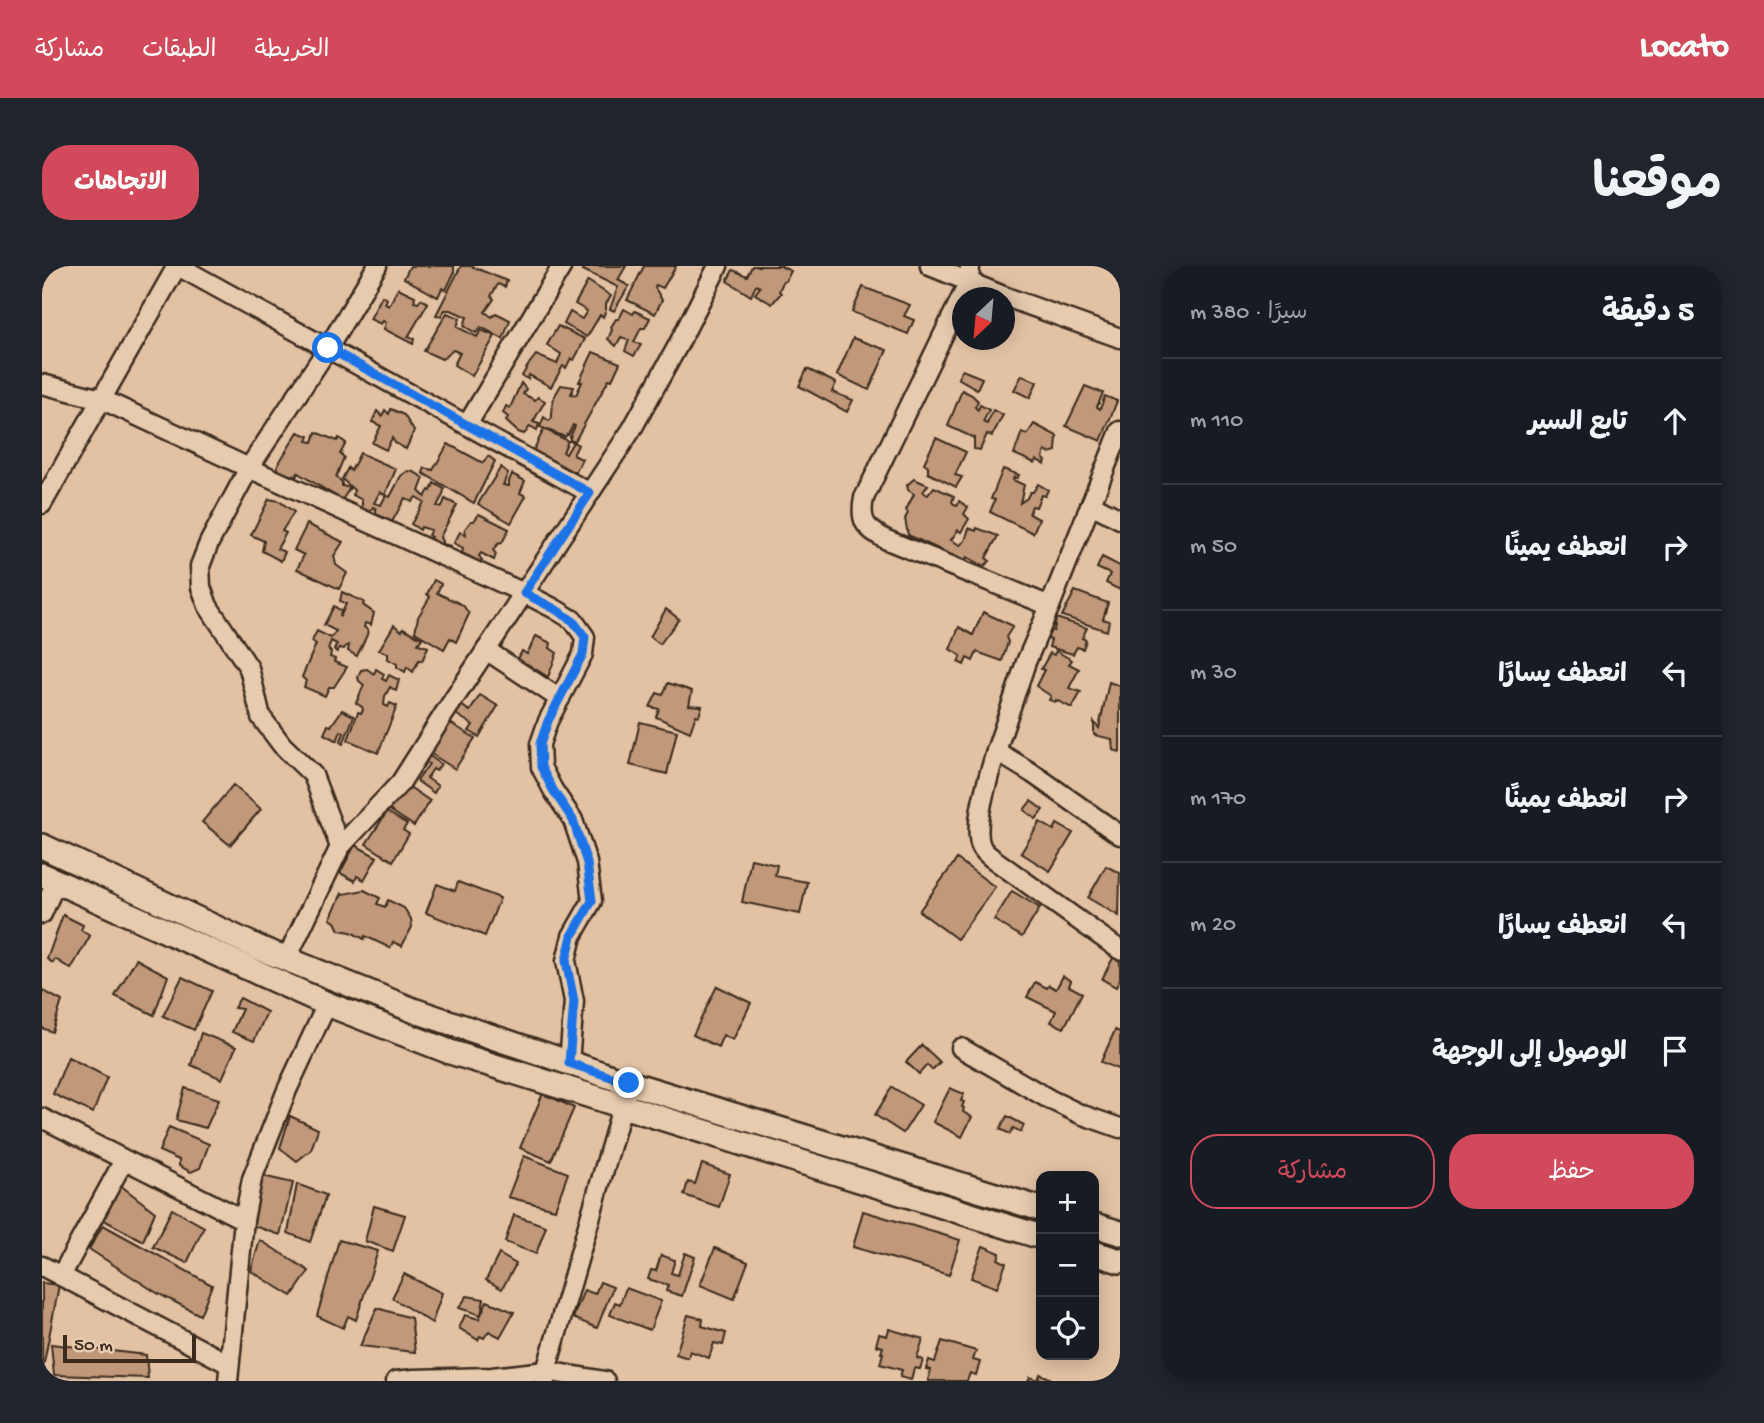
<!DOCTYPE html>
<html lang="ar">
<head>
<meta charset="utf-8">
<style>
	:root { --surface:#171b24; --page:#20242c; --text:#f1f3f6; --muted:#9ea1a6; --line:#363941; --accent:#d1495b }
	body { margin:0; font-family:"Gochi Hand","Playpen Sans Arabic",sans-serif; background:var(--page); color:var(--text); direction:rtl }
	.controls { position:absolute; right:21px; bottom:21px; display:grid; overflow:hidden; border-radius:14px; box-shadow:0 4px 18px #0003 }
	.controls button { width:63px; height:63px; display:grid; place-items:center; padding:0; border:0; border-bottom:2px solid var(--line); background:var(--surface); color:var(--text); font:35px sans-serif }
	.compass { position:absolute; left:910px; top:21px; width:63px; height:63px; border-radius:50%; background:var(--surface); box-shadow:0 4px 18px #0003; rotate:206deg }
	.scale { position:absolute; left:21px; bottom:18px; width:133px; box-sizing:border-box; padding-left:7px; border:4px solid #3b2a1e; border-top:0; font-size:19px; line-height:24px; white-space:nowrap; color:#3b2a1e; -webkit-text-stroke:5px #e7cbae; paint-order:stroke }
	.stop { position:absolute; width:21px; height:21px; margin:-16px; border:5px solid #1a73e8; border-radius:50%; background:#fff }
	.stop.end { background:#1a73e8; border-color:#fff; box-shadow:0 2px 7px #0008 }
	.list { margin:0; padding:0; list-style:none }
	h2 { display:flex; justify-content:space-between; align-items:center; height:91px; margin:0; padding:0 28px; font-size:30px }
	h2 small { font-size:23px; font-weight:400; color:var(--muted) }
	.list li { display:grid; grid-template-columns:46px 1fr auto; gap:21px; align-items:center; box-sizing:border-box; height:126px; padding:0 28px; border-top:2px solid var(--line) }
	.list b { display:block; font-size:26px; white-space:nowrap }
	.list em { font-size:23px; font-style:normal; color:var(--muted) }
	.actions { display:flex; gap:14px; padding:21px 28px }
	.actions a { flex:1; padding:16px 0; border:2px solid var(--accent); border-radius:28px; text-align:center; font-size:24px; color:var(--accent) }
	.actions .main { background:var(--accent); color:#fff }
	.icon { flex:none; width:38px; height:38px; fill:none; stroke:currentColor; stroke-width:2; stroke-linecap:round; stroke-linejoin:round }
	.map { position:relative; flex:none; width:1078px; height:1115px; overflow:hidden; direction:ltr; border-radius:28px }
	header { display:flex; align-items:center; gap:42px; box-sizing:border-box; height:98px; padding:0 35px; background:var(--accent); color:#fff }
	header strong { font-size:33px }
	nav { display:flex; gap:38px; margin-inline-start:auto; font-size:24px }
	.intro { display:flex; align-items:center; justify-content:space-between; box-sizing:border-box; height:168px; padding:0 42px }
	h1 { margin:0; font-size:49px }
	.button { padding:18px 32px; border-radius:28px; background:var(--accent); color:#fff; font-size:24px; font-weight:700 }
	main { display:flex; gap:42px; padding:0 42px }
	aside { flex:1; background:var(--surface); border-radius:28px; box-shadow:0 4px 18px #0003 }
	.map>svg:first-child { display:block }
	.building { fill:#c1997a; stroke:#3b2a1e; stroke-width:2 }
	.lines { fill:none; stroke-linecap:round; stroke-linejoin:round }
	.minor-casing { stroke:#3b2a1e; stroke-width:23 }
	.tertiary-casing { stroke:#3b2a1e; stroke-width:28 }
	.minor { stroke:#e7cbae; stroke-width:18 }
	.tertiary { stroke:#e7cbae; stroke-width:23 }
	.route { stroke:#1a73e8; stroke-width:9 }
</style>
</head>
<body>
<header>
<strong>Locato</strong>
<nav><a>الخريطة</a><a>الطبقات</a><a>مشاركة</a></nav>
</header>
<div class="intro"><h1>موقعنا</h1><a class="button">الاتجاهات</a></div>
<main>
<aside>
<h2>5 دقيقة<small>سيرًا · 380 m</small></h2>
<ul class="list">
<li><svg class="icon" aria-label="ahead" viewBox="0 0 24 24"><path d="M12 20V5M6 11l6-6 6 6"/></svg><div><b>تابع السير</b></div><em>110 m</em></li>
<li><svg class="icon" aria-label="right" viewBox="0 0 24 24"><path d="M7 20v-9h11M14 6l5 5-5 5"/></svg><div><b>انعطف يمينًا</b></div><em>50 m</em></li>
<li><svg class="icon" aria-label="left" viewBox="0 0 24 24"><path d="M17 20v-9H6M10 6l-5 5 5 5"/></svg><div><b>انعطف يسارًا</b></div><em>30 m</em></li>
<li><svg class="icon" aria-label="right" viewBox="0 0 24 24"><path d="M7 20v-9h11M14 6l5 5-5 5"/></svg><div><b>انعطف يمينًا</b></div><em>170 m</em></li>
<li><svg class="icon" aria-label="left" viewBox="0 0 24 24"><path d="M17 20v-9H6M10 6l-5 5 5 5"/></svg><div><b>انعطف يسارًا</b></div><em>20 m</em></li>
<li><svg class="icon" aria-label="arrive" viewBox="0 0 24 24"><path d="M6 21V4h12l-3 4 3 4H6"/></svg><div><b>الوصول إلى الوجهة</b></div></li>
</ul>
<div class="actions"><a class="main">حفظ</a><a>مشاركة</a></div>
</aside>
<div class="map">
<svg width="1078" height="1115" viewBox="0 0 1078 1115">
	<rect width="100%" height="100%" fill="#e3c2a4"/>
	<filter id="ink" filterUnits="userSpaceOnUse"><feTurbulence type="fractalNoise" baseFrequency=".0143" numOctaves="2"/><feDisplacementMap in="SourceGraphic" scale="14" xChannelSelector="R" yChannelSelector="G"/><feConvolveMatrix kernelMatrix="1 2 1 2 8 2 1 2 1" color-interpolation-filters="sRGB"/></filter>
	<g filter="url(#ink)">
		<!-- building -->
		<g class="building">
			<path d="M368 0H412V7L404 24 400 22 396 31 362 12Z"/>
			<path d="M419 0H429L465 15 463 21 456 18 449 30 452 33 443 46 450 51 454 47 468 54 461 73 439 61 434 67 422 60 425 51 409 44H403L399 50 394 49Z"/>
			<path d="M543 0H584L576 14 587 20 572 45 568 43 576 21 541 4Z"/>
			<path d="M602 0H634L621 22 614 19 613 22 620 34 613 48 585 34Z"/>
			<path d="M710 0H740V1L749 5 744 15 741 16 737 25 739 27 730 38 713 28 718 21 714 19 709 30 685 15 691 4 705 10Z"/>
			<path d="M546 15 569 30 564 38V44L561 51 558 49 545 71 522 58 528 46 540 53 545 45 533 38Z"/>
			<path d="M821 21 868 39 862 50 872 54 866 68 810 46Z"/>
			<path d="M356 22 373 30 372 36 376 37 379 33 386 37 366 71 372 73 371 78 342 63 344 57 341 55 339 58 328 53 340 30 345 33 343 38 347 40Z"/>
			<path d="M582 43 591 48 593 45 608 52 603 62H599L592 76 599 79 592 90 583 85 587 74 579 71 574 80 566 73 570 64 569 61 574 53H577Z"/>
			<path d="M405 47 418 52 415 61 435 71 439 64 453 70 430 110 412 99 418 87 411 84 400 93 382 85Z"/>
			<path d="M516 60 543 73 532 94 529 92 524 102 521 100 509 121 487 109 486 113 480 110 487 98 494 89 515 98 519 88 505 79Z"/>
			<path d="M811 72 845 84 827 124 795 109Z"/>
			<path d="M551 86 578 97 570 114 567 113 533 175H528V171L533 160 531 159 526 169 525 168 523 171 498 161 502 151 507 155 510 152V143L512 131 519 119 532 121 529 128 534 129 540 116H537Z"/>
			<path d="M765 103 794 117 790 126 811 134 805 146 757 120Z"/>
			<path d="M920 104 940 112 935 123 916 112Z"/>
			<path d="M980 109 995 116 988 132 972 124Z"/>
			<path d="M479 117 484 123 481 128 493 134 496 131 503 135 491 156 497 158 495 164 488 160 485 165 482 168 476 166 464 155 466 151 461 147 464 140 468 142Z"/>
			<path d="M1043 120 1061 127 1055 141 1058 143 1063 130 1075 135 1059 175 1024 160Z"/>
			<path d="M920 124 930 129 936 135 933 141 936 144 938 139 947 144 941 156 945 158 951 144 961 149 950 170 945 168 938 184 932 183V172L906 160Z"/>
			<path d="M349 143 362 149 372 165 364 183 353 177 350 172 344 184 330 177 339 160 330 156 335 145 340 150 343 144 347 148Z"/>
			<path d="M992 158 1015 170 1014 185 1007 187 1003 185 1001 192 1004 195 1003 198 995 194 993 197 972 188 980 166 985 169Z"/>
			<path d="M502 163 526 175 521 186 524 188 531 176 536 179 531 189 540 193 532 210 503 195 491 185Z"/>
			<path d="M256 166 267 170 265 175 271 176 274 166 295 175 297 172 304 177 298 188 302 191 294 211 300 216V220L308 222 300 234 256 207 254 211 250 209 246 212 239 210 235 200Z"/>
			<path d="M894 172 924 186 913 209 920 211 914 221 886 207V200L882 197Z"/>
			<path d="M406 178 441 197 446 190 453 195 432 237 381 207 383 202 391 204Z"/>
			<path d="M318 187 354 203 343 229 338 226 332 237 339 239 344 229 348 231 359 210 366 205 372 206 382 212 377 225 383 231 387 224 389 225 392 217 402 223 401 229 395 240 400 241 403 233 415 239 398 271 401 278 409 280 407 286 386 275 389 271 386 269 389 264 379 261 378 264 369 258 382 236 374 231 370 236 363 232 350 256 334 248V243L331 241 327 247 320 243V234L311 229 312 224 300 213 306 202 309 205Z"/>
			<path d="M459 201 466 207 461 219 467 220V215L470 208 483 215 478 227 484 230 469 257 436 238Z"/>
			<path d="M961 203 977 209 975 212 972 211 971 214 982 219 978 237 985 232 988 226H991L996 218 1006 224 1003 230 999 229 994 241 990 240 987 248 997 253 991 267 948 246 953 234 949 233Z"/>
			<path d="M872 213 886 219 881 226 886 229 892 221 912 230 910 236 912 238 916 239 917 235 926 241 922 248 927 253 919 266 916 264 909 274 918 279 923 275 927 262 934 265 935 262 956 270 944 292 948 295 942 300 925 291 922 295 866 269 863 253 866 247 864 244 872 228 866 224 865 219Z"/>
			<path d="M227 233 237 235 252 246 240 265 244 267 235 283 243 286 239 295 220 285 222 275 209 269Z"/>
			<path d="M437 248 467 263 460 277 456 278 451 284 454 288 452 294 439 287 437 290 440 294 438 296 420 287 421 282 412 277 418 266 424 269 423 263 429 255H432Z"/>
			<path d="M265 258 301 276 292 290 294 299 305 307 297 323 255 303 262 289 252 284Z"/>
			<path d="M1060 291 1078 300V324L1064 317 1068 308 1055 302Z"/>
			<path d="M392 314 399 318 395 327 421 339 427 348 414 376 408 372 402 383 373 366 376 351 388 331 385 328Z"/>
			<path d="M1033 325 1066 337 1061 353 1067 355 1065 365 1020 350Z"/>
			<path d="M300 326 322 336 321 339 332 347 329 359 323 357 322 361 326 364 325 369 315 390 306 385 307 379 304 380 302 383 297 382 295 386 292 384 295 378 289 375 286 383 289 386 288 391 293 393 292 396 305 401 292 421H287L283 430 262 421 264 415 260 411 274 378 270 375 275 365 289 372 294 365 282 359 292 340 299 345 298 351 304 338 298 335Z"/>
			<path d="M624 343 637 353 618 378 608 371Z"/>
			<path d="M941 346 971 360 964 371 966 376 960 395 935 386 931 395 925 392 922 399 916 396 919 390 908 383 917 361 931 369Z"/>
			<path d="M1014 352 1045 362 1040 372 1044 374 1041 383 1035 381 1031 388 1007 381 1009 374 1001 371 1003 364 1012 365Z"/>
			<path d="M352 359 360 365 361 362 380 372 376 378 386 381 380 395 377 394 371 406 365 401 363 406 355 401V398L346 393V387L337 384Z"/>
			<path d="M494 370 509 377 508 382 515 387 506 411 485 398 481 405 473 399 480 385 485 388Z"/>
			<path d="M1014 385 1030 394 1027 398 1037 403 1027 422 1039 426 1030 442 1014 434 1013 436 1007 434 1009 430 994 420 1002 404 999 403 1008 387 1012 389Z"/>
			<path d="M325 403 332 408 334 403 342 408 340 413 344 415 347 409 357 414 354 425 348 421 343 430 342 439 346 441 348 437 355 440 336 487 306 474 316 446 319 447 321 444 320 441 314 437 322 419 317 415 316 411 319 404Z"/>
			<path d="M1067 416 1078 420V486L1071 484 1070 473 1052 469V456L1057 462Z"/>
			<path d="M626 417 650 425 647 439 660 440 657 450 654 449 648 466 614 451 617 443 608 441 615 427 621 429Z"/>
			<path d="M438 429 456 440 437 471 427 465 431 459 412 447 417 438 428 445Z"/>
			<path d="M300 444 312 450 301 478 298 476 302 467 299 465 295 475 282 468 286 459 289 460Z"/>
			<path d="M405 455 433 472 413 503 386 486Z"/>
			<path d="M598 456 635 465 625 508 588 499Z"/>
			<path d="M386 489 399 498 394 505 391 503 385 512 396 520 392 527 375 515 387 498 382 495Z"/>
			<path d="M363 518 388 535 372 560 346 543Z"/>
			<path d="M191 519 219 543 188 579 160 556Z"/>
			<path d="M989 535 1001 544 994 553 982 544Z"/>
			<path d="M345 546 365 558 361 564 367 568 351 595 324 578Z"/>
			<path d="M998 556 1012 564 1015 558 1031 567 1008 605 979 587Z"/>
			<path d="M313 579 335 591 322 614 315 610 313 615 298 607Z"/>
			<path d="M709 593 735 599 733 610 765 616 758 648 700 636Z"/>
			<path d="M915 593 953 621 915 673 877 645Z"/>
			<path d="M1064 600 1078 607 1077 650 1046 632Z"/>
			<path d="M416 616 458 632 443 670 384 647 395 618 413 625Z"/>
			<path d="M322 624 338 632 335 638 343 641 346 634 362 642 369 653 370 661 360 680 351 676 348 682 323 670 322 673 309 666 297 664 293 656 288 653 300 627 302 628Z"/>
			<path d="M970 625 998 642 980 671 952 654Z"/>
			<path d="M21 649 41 659 39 664 48 670 29 703 13 693 11 697 5 693Z"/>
			<path d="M1072 690 1078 695V713L1074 721 1060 713Z"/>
			<path d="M94 693 126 710 112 749 73 730Z"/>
			<path d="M1021 710 1029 715 1027 720 1040 727 1022 762 1009 756 1014 745 985 731 993 716 1005 722 1007 719 1014 723Z"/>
			<path d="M140 711 170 725 152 764 121 750Z"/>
			<path d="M675 720 709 737 691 774 681 769 676 781 651 769Z"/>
			<path d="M0 724 20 735 10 766 0 762Z"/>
			<path d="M198 732 225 746 212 775 190 766 200 743 192 742Z"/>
			<path d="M1073 764 1078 766V804L1059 796Z"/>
			<path d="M159 767 194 781 180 813 149 799Z"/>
			<path d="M880 779 898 796 890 804 885 799 877 808 864 796Z"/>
			<path d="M26 791 65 811 51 847 11 828Z"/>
			<path d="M850 821 879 839 861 867 833 849Z"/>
			<path d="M143 822 177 833 164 862 134 854Z"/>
			<path d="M908 822 922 828 919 835 922 836 920 841 922 842 921 846 930 851 920 871 891 856Z"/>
			<path d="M501 827 532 842 509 895 478 882Z"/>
			<path d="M248 850 276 863 269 884 255 895 238 882Z"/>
			<path d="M965 850 982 859 979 866 971 862 968 868 958 863Z"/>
			<path d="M127 861 167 878 158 902 149 906 137 900V894L117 885Z"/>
			<path d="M482 890 526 907 513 943 466 931Z"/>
			<path d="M660 898 688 908 677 941 642 929 646 916 653 918Z"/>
			<path d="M216 909 251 917 238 969 207 958Z"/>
			<path d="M255 918 284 929 268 976 246 967Z"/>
			<path d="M78 919 113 946 101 975 62 954Z"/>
			<path d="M332 940 363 949 351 985 323 975Z"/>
			<path d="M130 943 162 961 145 997 111 981Z"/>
			<path d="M821 945 918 974 907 1009 811 981Z"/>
			<path d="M472 949 504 960 494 988 463 976Z"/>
			<path d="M61 959 170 1019 158 1049 115 1027 47 983Z"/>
			<path d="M218 974 267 1005 250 1030 209 1005Z"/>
			<path d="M297 974 336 985 314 1054 306 1050 301 1062 275 1050Z"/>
			<path d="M941 980 958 987 956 993 964 997 955 1022 929 1012Z"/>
			<path d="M673 982 706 996 692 1033 658 1019Z"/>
			<path d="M643 987 653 991 640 1030 624 1025 626 1019 606 1013 609 1004 614 1005 619 989 633 994 629 1007 636 1009Z"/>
			<path d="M457 988 474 998 460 1023 444 1014Z"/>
			<path d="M362 1008 400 1027 390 1057 350 1032Z"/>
			<path d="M558 1016 571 1021 555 1062 531 1052 542 1024 553 1028Z"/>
			<path d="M0 1017 17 1019 0 1107Z"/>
			<path d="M584 1022 619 1035 608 1064 568 1049 573 1036 578 1038Z"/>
			<path d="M425 1030 442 1033 439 1049 417 1042Z"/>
			<path d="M445 1035 472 1046 458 1071 447 1065 442 1072 438 1070 436 1074 417 1062 423 1049 437 1053Z"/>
			<path d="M335 1042 369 1052 373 1086 318 1080Z"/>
			<path d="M646 1049 661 1053 660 1060 684 1067 681 1079 672 1077 667 1092 648 1085 646 1092 634 1088Z"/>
			<path d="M847 1063 881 1073 875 1092 881 1094 878 1103 872 1102 869 1114 858 1111 860 1104 838 1098 841 1087H839L841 1081 834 1079 837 1068 845 1070Z"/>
			<path d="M900 1075 934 1085 931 1094 938 1096 934 1109 928 1107 925 1115H886L889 1104 884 1103 887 1094 893 1096Z"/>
			<path d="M9 1078 104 1089 106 1112 12 1109Z"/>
			<path d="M998 1108 1008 1112 1007 1115H986L988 1111 996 1114Z"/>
		</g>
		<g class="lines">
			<!-- minor casing -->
			<g class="minor-casing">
				<g id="minor">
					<path d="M136 0 548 227"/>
					<path d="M888 0 964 31 1078 72"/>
					<path d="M928 0 927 16 822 232C817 256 824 263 845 274L1008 340"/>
					<path d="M0 118 59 133 207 202 482 327 513 343 531 354 543 371 541 388 506 455 498 478 499 501 511 524 531 554 545 596 550 635 530 670 524 695 532 735 527 797"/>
					<path d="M425 159 520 0"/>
					<path d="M1078 165 1008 340 984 396 954 485 990 507 1078 569"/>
					<path d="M0 238 135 0"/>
					<path d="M1049 238 1078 253"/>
					<path d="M444 384 518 433"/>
					<path d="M954 485C948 507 930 559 939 580 941 585 946 589 950 592L1078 684"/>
					<path d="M298 581 271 509 240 479 219 451 207 402 166 340 159 321 158 300 167 277 207 202 286 82 335 0"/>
					<path d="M0 648 14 616"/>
					<path d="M244 694 298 581 359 516 402 448 590 163 635 81 676 0"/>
					<path d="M919 782 1007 833 1038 848 1078 862"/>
					<path d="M0 852 202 954"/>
					<path d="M0 1000 187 1098"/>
					<path d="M19 1010 82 894"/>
					<path d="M186 1115 202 954 210 913 245 824 285 738"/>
					<path d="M354 1115 372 1113 450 1111 504 1105 563 1115"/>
					<path d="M503 1115 504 1105 587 817"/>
				</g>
			</g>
			<!-- tertiary casing -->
			<g class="tertiary-casing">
				<g id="tertiary">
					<path d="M0 580 217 682 371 744 587 817 999 943"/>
					<path d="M0 609 285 738 408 786 999 971"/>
					<path d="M1052 959 1078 967"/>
					<path d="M1052 987 1078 995"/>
				</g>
			</g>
			<!-- minor -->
			<use href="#minor" class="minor"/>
			<!-- tertiary -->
			<use href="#tertiary" class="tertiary"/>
		</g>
	</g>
	<g class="lines" filter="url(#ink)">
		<!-- route -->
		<path class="route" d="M286 82 548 227 482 327 513 343 531 355 543 371 541 388 506 455 498 478 499 501 511 524 531 554 545 597 550 635 530 670 524 695 532 735 527 797 587 817"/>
	</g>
</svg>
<div class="controls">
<button>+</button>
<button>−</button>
<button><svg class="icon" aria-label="locate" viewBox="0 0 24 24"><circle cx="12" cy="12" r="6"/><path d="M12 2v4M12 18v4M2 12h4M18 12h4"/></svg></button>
</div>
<svg class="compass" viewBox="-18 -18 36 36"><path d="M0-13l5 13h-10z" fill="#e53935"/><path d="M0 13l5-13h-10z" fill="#9ea1a6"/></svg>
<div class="scale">50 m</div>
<div class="stop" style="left:286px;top:82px"></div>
<div class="stop end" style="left:587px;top:817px"></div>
</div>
</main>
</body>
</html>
